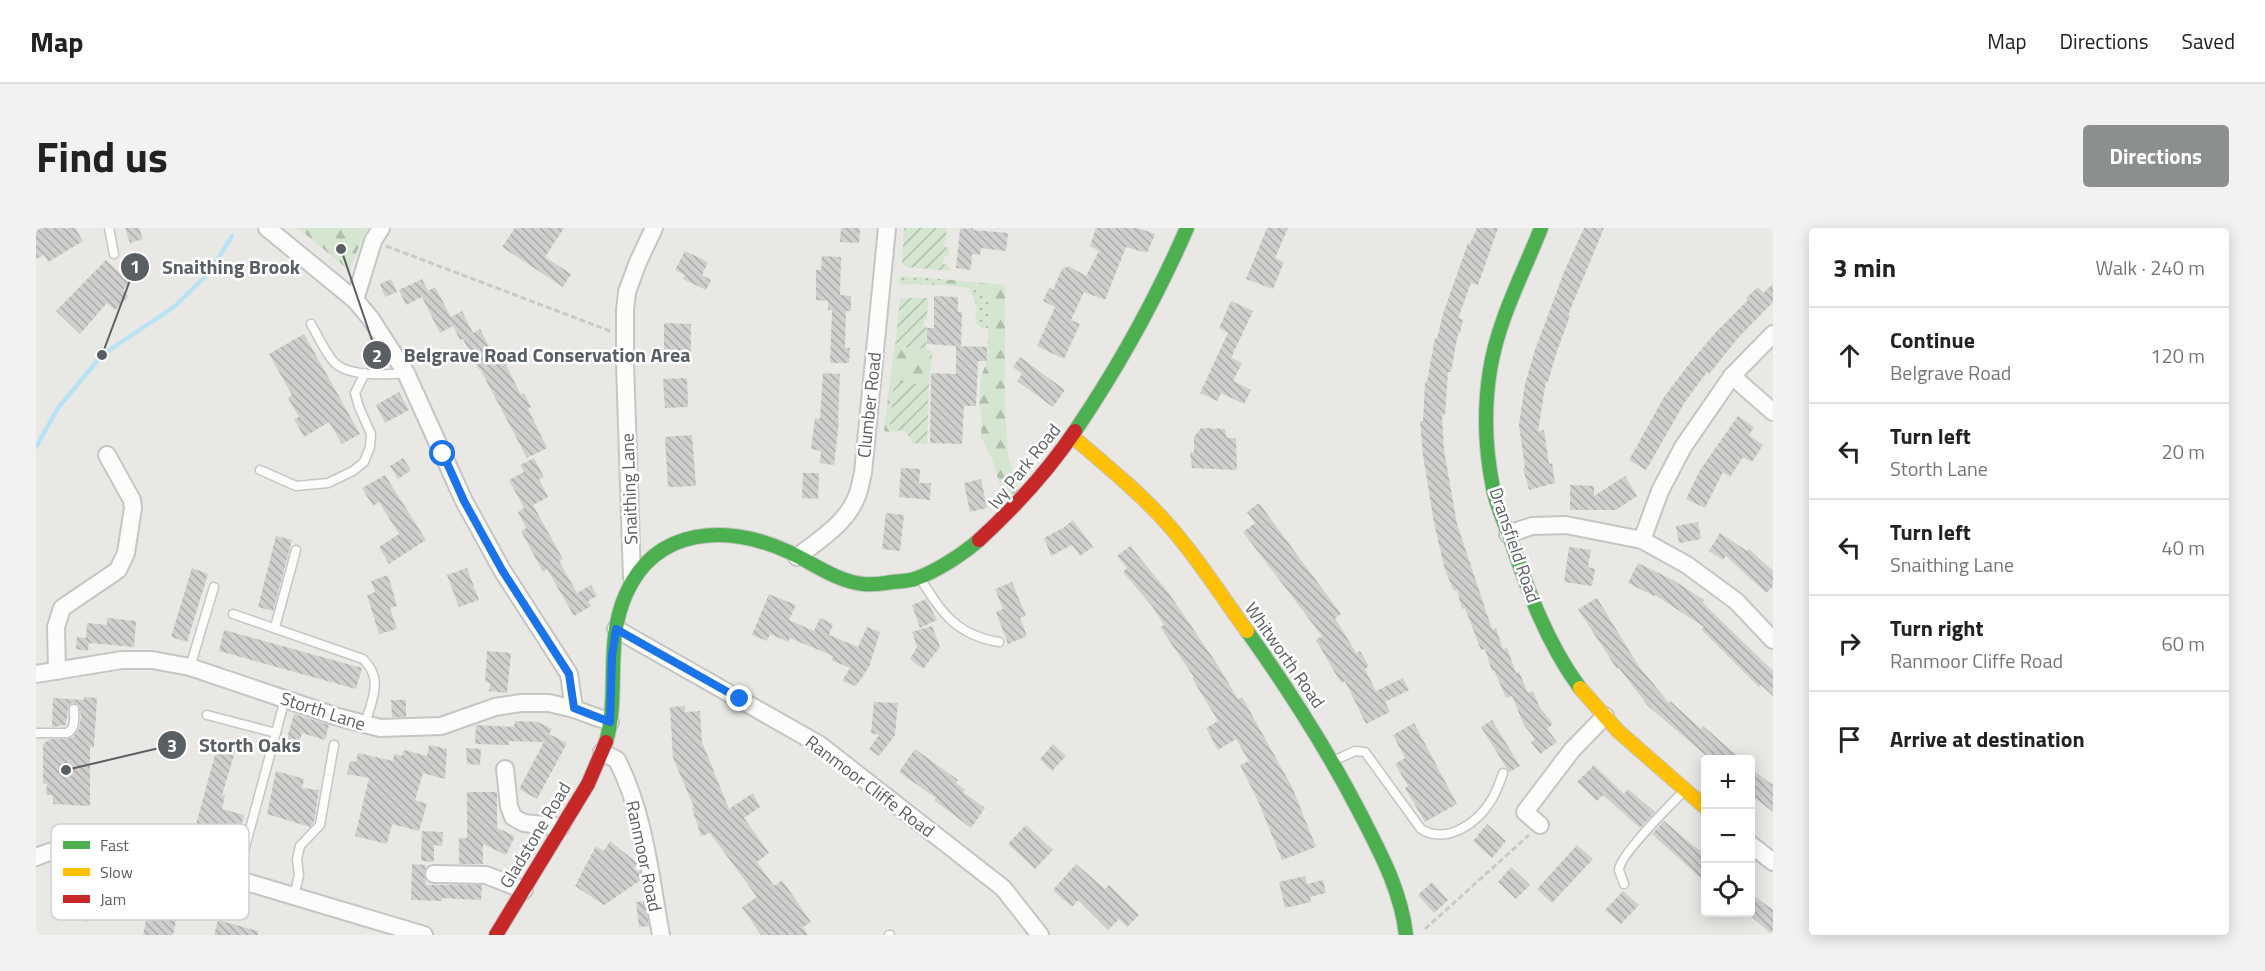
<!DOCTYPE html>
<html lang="en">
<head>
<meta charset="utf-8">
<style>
	:root { --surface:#fff; --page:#f2f2f2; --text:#222; --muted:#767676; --line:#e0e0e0; --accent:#8c8f90 }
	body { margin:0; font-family:"Titillium Web",sans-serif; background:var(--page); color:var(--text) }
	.controls { position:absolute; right:18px; bottom:18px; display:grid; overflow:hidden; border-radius:6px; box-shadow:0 3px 15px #0003 }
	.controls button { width:54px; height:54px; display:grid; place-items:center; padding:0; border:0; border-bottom:2px solid var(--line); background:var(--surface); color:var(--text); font:30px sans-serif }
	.stop { position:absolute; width:18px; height:18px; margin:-14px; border:4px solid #1a73e8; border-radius:50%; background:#fff }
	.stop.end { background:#1a73e8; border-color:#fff; box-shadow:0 2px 6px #0008 }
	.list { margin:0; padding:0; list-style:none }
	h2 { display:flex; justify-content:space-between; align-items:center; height:78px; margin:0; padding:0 24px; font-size:26px }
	h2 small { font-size:20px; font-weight:400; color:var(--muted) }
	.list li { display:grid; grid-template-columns:39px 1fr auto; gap:18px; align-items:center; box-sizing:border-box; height:96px; padding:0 24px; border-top:2px solid var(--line) }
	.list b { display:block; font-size:22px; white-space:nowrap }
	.list p { margin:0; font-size:20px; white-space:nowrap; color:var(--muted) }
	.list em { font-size:20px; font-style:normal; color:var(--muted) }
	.icon { flex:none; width:33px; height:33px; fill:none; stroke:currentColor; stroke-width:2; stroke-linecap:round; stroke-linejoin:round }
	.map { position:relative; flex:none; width:1737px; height:707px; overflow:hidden; border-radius:6px }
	header { display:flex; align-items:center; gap:36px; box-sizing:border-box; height:84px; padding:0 30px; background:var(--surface); border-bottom:2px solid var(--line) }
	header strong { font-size:28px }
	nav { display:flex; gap:33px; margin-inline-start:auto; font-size:21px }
	.intro { display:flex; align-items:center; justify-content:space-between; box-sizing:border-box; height:144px; padding:0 36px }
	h1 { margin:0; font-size:42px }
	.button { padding:15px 27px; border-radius:6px; background:var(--accent); color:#fff; font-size:21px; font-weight:700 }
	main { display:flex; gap:36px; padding:0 36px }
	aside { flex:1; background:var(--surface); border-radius:6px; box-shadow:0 3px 15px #0003 }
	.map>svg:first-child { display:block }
	.grass { fill:url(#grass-dots) }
	.forest { fill:url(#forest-firs) }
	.garden { fill:url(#garden-furrows) }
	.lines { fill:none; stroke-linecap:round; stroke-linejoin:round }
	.stream { stroke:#b7e3f6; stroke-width:4.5 }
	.building { fill:url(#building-back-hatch) }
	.lane-casing { stroke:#c6c5c6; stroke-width:11 }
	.street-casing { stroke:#c6c5c6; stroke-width:20 }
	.fast-casing { stroke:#c5c5c6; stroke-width:16 }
	.slow-casing { stroke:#c5c5c6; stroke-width:16 }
	.jam-casing { stroke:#c5c5c6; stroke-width:16 }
	.path { stroke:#c5cbc7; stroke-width:3; stroke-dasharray:6 3; stroke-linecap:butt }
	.lane { stroke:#fcfcfb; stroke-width:8 }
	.street { stroke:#fcfcfb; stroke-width:16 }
	.fast { stroke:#4caf50; stroke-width:14 }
	.slow { stroke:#ffc107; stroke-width:14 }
	.jam { stroke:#c62828; stroke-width:14 }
	.route { stroke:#1a73e8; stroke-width:8 }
	.labels { text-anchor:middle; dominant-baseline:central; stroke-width:5; stroke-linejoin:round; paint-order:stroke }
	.street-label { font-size:18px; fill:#5a5f63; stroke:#fff }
	.key { fill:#fff; stroke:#cecfd0; stroke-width:1.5 }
	.key-label { font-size:16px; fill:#5a5f63 }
	.leader { fill:none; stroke:#5a5f63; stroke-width:2 }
	.callout-dot { fill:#5a5f63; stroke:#fff; stroke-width:2 }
	.mark-label { font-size:18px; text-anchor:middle; font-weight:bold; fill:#fff }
	.callout-label { font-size:20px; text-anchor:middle; font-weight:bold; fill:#5a5f63; stroke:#fff; stroke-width:5; stroke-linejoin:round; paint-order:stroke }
</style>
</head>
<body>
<header>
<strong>Map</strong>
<nav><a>Map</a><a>Directions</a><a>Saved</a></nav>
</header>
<div class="intro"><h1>Find us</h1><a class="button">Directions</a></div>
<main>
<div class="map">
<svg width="1737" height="707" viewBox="0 0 1737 707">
	<defs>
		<pattern id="grass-dots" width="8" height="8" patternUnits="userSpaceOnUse" patternTransform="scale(1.5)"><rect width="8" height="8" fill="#d5e6d0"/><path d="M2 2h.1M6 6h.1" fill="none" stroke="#b0beac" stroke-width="1.8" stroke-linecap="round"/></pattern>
		<pattern id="forest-firs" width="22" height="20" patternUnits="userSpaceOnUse" patternTransform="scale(1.5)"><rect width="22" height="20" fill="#d5e6d0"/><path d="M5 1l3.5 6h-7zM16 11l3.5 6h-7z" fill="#b0beac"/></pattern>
		<pattern id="garden-furrows" width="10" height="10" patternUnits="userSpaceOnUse" patternTransform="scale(1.5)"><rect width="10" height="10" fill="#d5e6d0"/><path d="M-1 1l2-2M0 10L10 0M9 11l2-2" fill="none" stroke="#b0beac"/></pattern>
		<pattern id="building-back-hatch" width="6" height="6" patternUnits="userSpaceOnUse" patternTransform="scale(1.5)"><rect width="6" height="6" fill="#d1cfcd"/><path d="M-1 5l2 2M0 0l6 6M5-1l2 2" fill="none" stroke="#adabaa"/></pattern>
	</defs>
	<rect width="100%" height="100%" fill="#eae8e5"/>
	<!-- grass -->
	<g class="grass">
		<path d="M865 48 905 51 904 57 873 56 864 58 863 51Z"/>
		<path d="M933 61 954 65 952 100H946L939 94 941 78Z"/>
	</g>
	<!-- forest -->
	<g class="forest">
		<path d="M262 0H331L313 42Z"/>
		<path d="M905 51 969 57V183L972 226 982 263 977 271H968L956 231 945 209 946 184 943 178 945 149 951 133 954 65 926 59 904 57Z"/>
		<path d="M858 119 890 120 896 123 893 156 858 155 853 204 848 203Z"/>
	</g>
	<!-- garden -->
	<g class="garden">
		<path d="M868 0H911L909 19 913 20V28H908L907 36 912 37 914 43 871 39 866 36Z"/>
		<path d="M864 70H892L891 91 888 92 887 97 891 100 890 120 859 119Z"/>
		<path d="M858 155 893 156 891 216 876 215 874 209 866 202 853 204Z"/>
	</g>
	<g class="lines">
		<!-- stream -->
		<path class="stream" d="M0 219 22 180 66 127 138 79 173 45 196 8"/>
	</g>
	<!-- building -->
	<g class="building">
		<path d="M0 0H39L47 13 12 34 8 27 0 31Z"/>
		<path d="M89 0H103L107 11 94 15Z"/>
		<path d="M479 0H528L509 29 535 46 527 59 466 19Z"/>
		<path d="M805 0H824L823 15 804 14Z"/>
		<path d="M937 0V2L972 5 970 23 945 20 944 27 936 26 935 42 920 40 924 1Z"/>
		<path d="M1060 0H1102L1119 6 1111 25 1090 19 1069 72 1048 64 1035 92 1044 96 1028 131 1001 118 1019 79 1007 73 1013 60 1017 62 1026 41 1033 38 1050 48 1063 23 1054 18Z"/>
		<path d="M1231 0H1252L1239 30 1248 34 1237 61 1210 51Z"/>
		<path d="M1441 0H1462L1442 57 1435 55 1422 90 1427 91 1424 105H1422L1415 144H1412L1409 187H1406L1408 222 1421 296 1456 401 1460 400 1467 421 1471 420 1480 445 1483 444 1492 465 1497 463 1503 478 1517 496 1511 501 1521 514 1504 526 1495 514 1499 511 1488 497 1476 468 1470 470 1458 442 1456 443 1449 421 1445 422 1429 380 1426 381 1421 362 1418 363 1409 342 1398 295 1387 227 1384 193H1387L1389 154H1391L1399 110H1401L1407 86 1432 15 1434 16Z"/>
		<path d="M1548 0H1568L1532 87 1534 88 1521 123 1512 154 1510 153 1502 203 1508 202 1513 236 1516 235 1519 255 1493 262 1487 240 1489 239 1483 197 1489 156 1499 122 1528 44Z"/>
		<path d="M649 23 672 34 666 47 675 52 670 62 647 51 649 47 639 42Z"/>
		<path d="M786 28 805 29 804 67 815 68V83H810L809 120H814L813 135H794L796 82H792V73L780 72V42H785Z"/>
		<path d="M70 32 94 55 87 62 93 68 79 82 71 75 44 106 20 83Z"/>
		<path d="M355 51 361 64 349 69 344 56Z"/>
		<path d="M386 51 392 63 399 59 415 89 426 83 437 105 444 101 460 132 466 129 485 167 488 165 495 179 492 181 511 220 491 230 444 141 443 142 427 111 424 112 417 98 404 105 386 69 370 77 363 62Z"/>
		<path d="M1737 56V74L1703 109 1673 146 1671 144 1649 174 1610 242 1593 232 1628 169 1653 136 1680 104 1712 72 1710 70 1722 59 1727 65Z"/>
		<path d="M898 68 922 69V84H926L925 118H922L951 119V133H942L940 178H928L926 216 894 215 895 145 920 146V118L891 116V100H898Z"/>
		<path d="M1195 73 1217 83 1195 130 1206 135 1197 153 1215 162 1208 176 1185 165 1181 173 1164 165 1192 105 1183 100Z"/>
		<path d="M628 95 655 96V124H628Z"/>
		<path d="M268 106 324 206 306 216 293 194 268 209 258 191 263 189 252 170 256 167 233 126Z"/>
		<path d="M984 129 1029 162 1017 179 981 153 986 146 977 139Z"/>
		<path d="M787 145 804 146 802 193H803L798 237 784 235 785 223 775 221 779 190 784 191Z"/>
		<path d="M651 150 652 179 629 180 627 151Z"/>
		<path d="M363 164 373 182 349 195 340 177Z"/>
		<path d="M1702 188 1718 199 1713 207 1727 217 1716 234 1707 229 1694 249 1687 244 1669 280 1650 271 1664 242Z"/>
		<path d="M1165 200 1189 201 1191 210H1200L1201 242 1156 240 1154 224 1158 225V209Z"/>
		<path d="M656 207 660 258 632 259 629 209Z"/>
		<path d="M367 230 375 242 362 251 354 238Z"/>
		<path d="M498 230 508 249 503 251 512 269 497 277 527 331 523 333 541 365 555 357 561 368 552 373 555 378 538 388 511 341 507 344 485 303 490 300 482 284 488 280 473 252 488 244 484 237Z"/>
		<path d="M865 240 884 241 883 255H895L894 272 863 269Z"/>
		<path d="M767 245H783L782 271 766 270Z"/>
		<path d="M349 247 390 312 353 336 343 319 363 306 343 274 337 278 326 260Z"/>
		<path d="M1589 248 1601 268 1580 282H1534V257L1558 258V268Z"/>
		<path d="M945 251 951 280 934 284 928 255Z"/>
		<path d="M1223 275 1305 386 1299 390 1320 425 1324 423 1333 438 1329 441 1340 463 1367 450 1373 462 1349 474 1354 484 1330 496 1309 453 1305 455 1280 412 1286 408 1207 304 1219 295 1211 284Z"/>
		<path d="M850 285 868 287 864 323 846 321Z"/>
		<path d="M1037 292 1057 319 1044 328 1036 317 1015 328 1008 310 1027 300Z"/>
		<path d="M1662 294 1665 311 1643 315 1640 298Z"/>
		<path d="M1684 305 1711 323 1713 321 1737 343V358L1730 365 1690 328 1687 332 1673 323Z"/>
		<path d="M240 308 256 312 237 383 222 379Z"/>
		<path d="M1094 318 1132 364 1181 436 1202 471 1206 469 1256 559 1280 619 1246 632 1222 573 1204 537 1213 533 1200 511 1182 522 1170 500 1182 493 1156 450 1158 449 1124 399 1128 397 1116 378 1087 344 1091 340 1081 328Z"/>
		<path d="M1533 319 1555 322 1552 339 1559 341 1556 358 1528 354Z"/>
		<path d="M1602 335 1637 352 1668 372 1667 375 1737 443V468L1725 457 1723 459 1665 401 1668 399 1619 367 1618 368 1592 355Z"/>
		<path d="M156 340 172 346 151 414 135 409Z"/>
		<path d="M431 340 443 372 423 379 411 347Z"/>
		<path d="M352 347 361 378 354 380 361 401 343 406 331 367 339 364 335 353Z"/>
		<path d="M976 354 990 388 984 390 991 408 972 416 960 384 967 381 959 361Z"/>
		<path d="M733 366 760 377 753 392 778 403 784 390 797 396 793 407 822 419 831 399 844 404 833 439 820 458 806 453 814 440 795 432 797 428 754 410 752 414 734 406 731 413 716 407Z"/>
		<path d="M1561 370 1602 437 1633 475 1634 473 1665 501 1667 498 1705 531H1674L1612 478 1583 440 1581 441 1542 381Z"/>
		<path d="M890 371 901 392 884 400 876 377Z"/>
		<path d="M71 390 100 393 98 419 53 415 52 423 40 421 41 409 50 410 51 395 71 397Z"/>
		<path d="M896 398 904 419 887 441 874 431 881 419 876 404Z"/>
		<path d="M188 402 326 440 320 461 183 423Z"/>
		<path d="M451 423 475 425 471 465 453 463 454 455 449 454Z"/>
		<path d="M48 469 61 470 58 519H54V578L17 576V567H10L11 555 7 556V516L14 511H31L37 509 43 501 45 488 43 477 35 475 32 481 30 497 16 499 17 470 48 472Z"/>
		<path d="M355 472H370V489H356Z"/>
		<path d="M838 474 862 475 859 507 843 528 833 521 843 507 835 505Z"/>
		<path d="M649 478V484L664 483 666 514 693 581 717 565 724 579 708 590 733 625 721 634 738 658 746 652 762 675 775 694 767 699 772 707H725L706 679 721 669 674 605 665 608 656 580 658 579 637 530 634 479Z"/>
		<path d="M258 486 293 497 289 512 266 505 262 518 250 514Z"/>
		<path d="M1456 492 1484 538 1473 544 1445 499Z"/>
		<path d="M479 493 502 494 516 501 513 506 531 515 501 571 483 561 508 514 473 513V517L439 516 440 497 478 499Z"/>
		<path d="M1378 495 1421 576 1389 594 1369 560 1372 558 1359 536 1369 530 1357 507Z"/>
		<path d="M183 512 201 517 186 567H189L186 581 208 587 203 608 177 601 175 608 158 604Z"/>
		<path d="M1017 516 1030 528 1016 543 1004 531Z"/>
		<path d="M393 517 411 521 409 551 387 545 379 572 391 576 383 603 356 596 351 616 319 608 333 550 311 546 314 533 320 534 322 525 357 533 358 526 366 528 368 522 391 528Z"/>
		<path d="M430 520 445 521 444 537 431 536Z"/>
		<path d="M879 521 922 552 920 555 929 562 927 564 949 580 935 600 898 572 900 570 863 544Z"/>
		<path d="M1558 537 1588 566 1592 561 1619 584 1604 600 1567 567 1561 573 1541 554Z"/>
		<path d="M1714 540 1737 557V584L1714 566Z"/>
		<path d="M240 543 268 551 266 560 283 562 278 594 274 599 231 586Z"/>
		<path d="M431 564H461V600L479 608 470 627 447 616V636H423V610H431Z"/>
		<path d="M1628 593 1670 628V655L1616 606Z"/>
		<path d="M1451 596 1470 613 1456 630 1437 613Z"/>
		<path d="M990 597 1017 622 999 641 972 616Z"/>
		<path d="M386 603 407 604 406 618 398 617V634L385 633Z"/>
		<path d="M574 613 601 635 598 641 604 644 605 652 568 677 539 658 560 618 568 623Z"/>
		<path d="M1541 617 1557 631 1516 675 1501 661Z"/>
		<path d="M376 636 390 637 388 645 390 657H446L445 672 406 670V673L375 672Z"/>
		<path d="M1040 636 1069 661 1073 657 1103 687 1091 699 1083 691 1072 702 1042 672 1036 679 1017 662Z"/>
		<path d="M1475 639 1494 657 1480 671 1462 654Z"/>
		<path d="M1269 648 1271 656 1287 652 1290 665 1274 669 1275 674 1249 680 1243 654Z"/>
		<path d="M68 649 72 663 58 668 65 688 49 694 43 677 26 683 20 666Z"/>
		<path d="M1396 654 1412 672 1398 685 1382 667Z"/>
		<path d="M1587 663 1603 677 1585 696 1569 682Z"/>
		<path d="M1714 665 1737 682V707L1714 688Z"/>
		<path d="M114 673 143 679 137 707H107Z"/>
		<path d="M609 673 613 698 603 699 600 674Z"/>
		<path d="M182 692 222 703V707H178Z"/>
	</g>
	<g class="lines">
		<!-- lane casing -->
		<g class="lane-casing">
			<g id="lane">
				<path d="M73 0 78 26"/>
				<path d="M275 96C282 108 288 122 297 133 310 149 351 147 370 145"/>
				<path d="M224 242 260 258 292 255 317 243 328 234 334 219 335 206 323 179 319 165 329 145"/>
				<path d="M884 350C906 385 920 407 963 414"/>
				<path d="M197 386 327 431C348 451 336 471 329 496"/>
				<path d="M239 399 260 322"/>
				<path d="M154 439 178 359"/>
				<path d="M171 487 240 505"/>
				<path d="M0 505H31C40 501 38 490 38 481"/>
				<path d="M1299 532 1319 523 1329 524 1385 601C1411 617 1442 595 1456 571 1461 563 1464 554 1467 545"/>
				<path d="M200 653 249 471"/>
				<path d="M1588 656C1587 652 1584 646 1583 642 1583 628 1635 576 1647 564"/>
				<path d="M258 669 263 647 261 631 264 618 284 597 298 517"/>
				<path d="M853 707H854"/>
			</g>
		</g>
		<!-- street casing -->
		<g class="street-casing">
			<g id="street">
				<path d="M231 0 319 72 335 91 370 145 428 273 466 342 533 446 538 481"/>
				<path d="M319 72 337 13 345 0"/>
				<path d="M1696 148 1737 184"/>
				<path d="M1472 306 1496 298 1530 297 1606 312 1651 337 1700 373 1737 412"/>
				<path d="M1606 312 1624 263 1647 219 1696 148 1737 106"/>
				<path d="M761 329C783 312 811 295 821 268 824 261 825 252 827 245L851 0"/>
				<path d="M596 350 589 135V82L591 64 602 34 618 0"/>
				<path d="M580 401 784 517 967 660 1004 707"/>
				<path d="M21 443 20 399 26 380 82 342 90 325 97 280 96 272 71 227"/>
				<path d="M0 446 86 432H116L154 439 302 489 344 500 405 498 459 479 485 475H513L538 481 574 494"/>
				<path d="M566 524 581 532C609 587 614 648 625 707"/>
				<path d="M469 541 473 578 477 589 488 595 525 599"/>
				<path d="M1504 597 1489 584 1536 522 1569 488"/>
				<path d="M1714 616 1737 634"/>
				<path d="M0 629C36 615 51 611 90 618L388 707"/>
				<path d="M398 646 450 647 488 662"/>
			</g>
		</g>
		<!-- fast casing -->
		<g class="fast-casing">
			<g id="fast">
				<path d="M1505 0C1487 46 1462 92 1454 142 1448 180 1449 221 1457 260 1460 276 1467 291 1473 307 1491 360 1510 414 1544 460"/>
				<path d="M1039 203C1083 138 1120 71 1151 0"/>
				<path d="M1211 403C1253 462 1292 523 1325 587 1345 626 1365 663 1370 707"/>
				<path d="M570 514C584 466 568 415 590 366 620 298 692 296 753 324 777 335 800 353 827 356 835 357 843 356 850 355 860 353 872 354 881 350 901 343 927 326 943 312"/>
			</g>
		</g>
		<!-- slow casing -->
		<g class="slow-casing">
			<g id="slow">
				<path d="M1036 208C1067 235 1100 261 1128 292 1159 326 1184 366 1211 403"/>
				<path d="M1544 460 1582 503 1670 580"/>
			</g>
		</g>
		<!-- jam casing -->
		<g class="jam-casing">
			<g id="jam">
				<path d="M943 312C979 279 1012 243 1039 203"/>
				<path d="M460 707 552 556 570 514"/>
			</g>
		</g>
		<!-- path -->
		<g class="path">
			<path d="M350 18 574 103"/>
			<path d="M1389 701 1493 607"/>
		</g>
		<!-- lane -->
		<use href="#lane" class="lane"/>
		<!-- street -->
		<use href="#street" class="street"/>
		<!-- fast -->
		<use href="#fast" class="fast"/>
		<!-- slow -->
		<use href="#slow" class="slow"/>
		<!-- jam -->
		<use href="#jam" class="jam"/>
	</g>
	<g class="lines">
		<!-- route -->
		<path class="route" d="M407 226 428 273 466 342 533 446 538 480 574 494 576 428 580 401 704 471"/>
	</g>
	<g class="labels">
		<!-- street labels -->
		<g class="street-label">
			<text transform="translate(833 177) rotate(-84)">Clumber Road</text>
			<text transform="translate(988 238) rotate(-51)">Ivy Park Road</text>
			<text transform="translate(593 261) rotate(-92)">Snaithing Lane</text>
			<text transform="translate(1479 317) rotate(71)">Dransfield Road</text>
			<text transform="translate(1249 427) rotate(55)">Whitworth Road</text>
			<text transform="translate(287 483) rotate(18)">Storth Lane</text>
			<text transform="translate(834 558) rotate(37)">Ranmoor Cliffe Road</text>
			<text transform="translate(499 607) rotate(-59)">Gladstone Road</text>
			<text transform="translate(608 628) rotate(78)">Ranmoor Road</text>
		</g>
	</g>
	<!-- legend -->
	<rect x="15" y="596" width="198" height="96" rx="9" class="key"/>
	<rect x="27" y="613" width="27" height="8" fill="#4caf50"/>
	<rect x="27" y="640" width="27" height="8" fill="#ffc107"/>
	<rect x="27" y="667" width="27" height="8" fill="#c62828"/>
	<g class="key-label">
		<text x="64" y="623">Fast</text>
		<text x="64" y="650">Slow</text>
		<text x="64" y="677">Jam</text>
	</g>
	<!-- callouts -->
	<path class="leader" d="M66 127L99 39M305 21L341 127M30 542L136 517"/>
	<g class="callout-dot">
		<circle cx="66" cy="127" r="6"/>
		<circle cx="305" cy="21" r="6"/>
		<circle cx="30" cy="542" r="6"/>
		<circle cx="99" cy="39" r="15"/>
		<circle cx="341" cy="127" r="15"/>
		<circle cx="136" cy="517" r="15"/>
	</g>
	<g class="mark-label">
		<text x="99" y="45">1</text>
		<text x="341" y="134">2</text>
		<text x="136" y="524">3</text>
	</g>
	<g class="callout-label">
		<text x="195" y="46">Snaithing Brook</text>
		<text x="511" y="134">Belgrave Road Conservation Area</text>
		<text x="214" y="524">Storth Oaks</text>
	</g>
</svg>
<div class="controls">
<button>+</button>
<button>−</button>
<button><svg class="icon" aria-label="locate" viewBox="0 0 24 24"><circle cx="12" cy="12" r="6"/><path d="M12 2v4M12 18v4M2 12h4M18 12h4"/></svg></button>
</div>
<div class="stop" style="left:407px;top:226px"></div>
<div class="stop end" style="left:704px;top:471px"></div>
</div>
<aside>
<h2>3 min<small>Walk · 240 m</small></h2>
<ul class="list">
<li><svg class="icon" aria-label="ahead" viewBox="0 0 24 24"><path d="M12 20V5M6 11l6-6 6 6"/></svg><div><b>Continue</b><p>Belgrave Road</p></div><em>120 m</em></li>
<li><svg class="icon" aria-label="left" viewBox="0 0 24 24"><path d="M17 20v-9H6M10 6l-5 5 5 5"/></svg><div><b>Turn left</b><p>Storth Lane</p></div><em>20 m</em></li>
<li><svg class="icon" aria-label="left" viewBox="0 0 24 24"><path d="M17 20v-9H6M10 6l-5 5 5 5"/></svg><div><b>Turn left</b><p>Snaithing Lane</p></div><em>40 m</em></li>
<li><svg class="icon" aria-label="right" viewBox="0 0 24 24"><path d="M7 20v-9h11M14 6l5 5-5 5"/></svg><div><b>Turn right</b><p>Ranmoor Cliffe Road</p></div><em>60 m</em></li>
<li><svg class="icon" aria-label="arrive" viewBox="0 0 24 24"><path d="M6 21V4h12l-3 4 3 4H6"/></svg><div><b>Arrive at destination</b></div></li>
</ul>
</aside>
</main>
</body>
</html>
